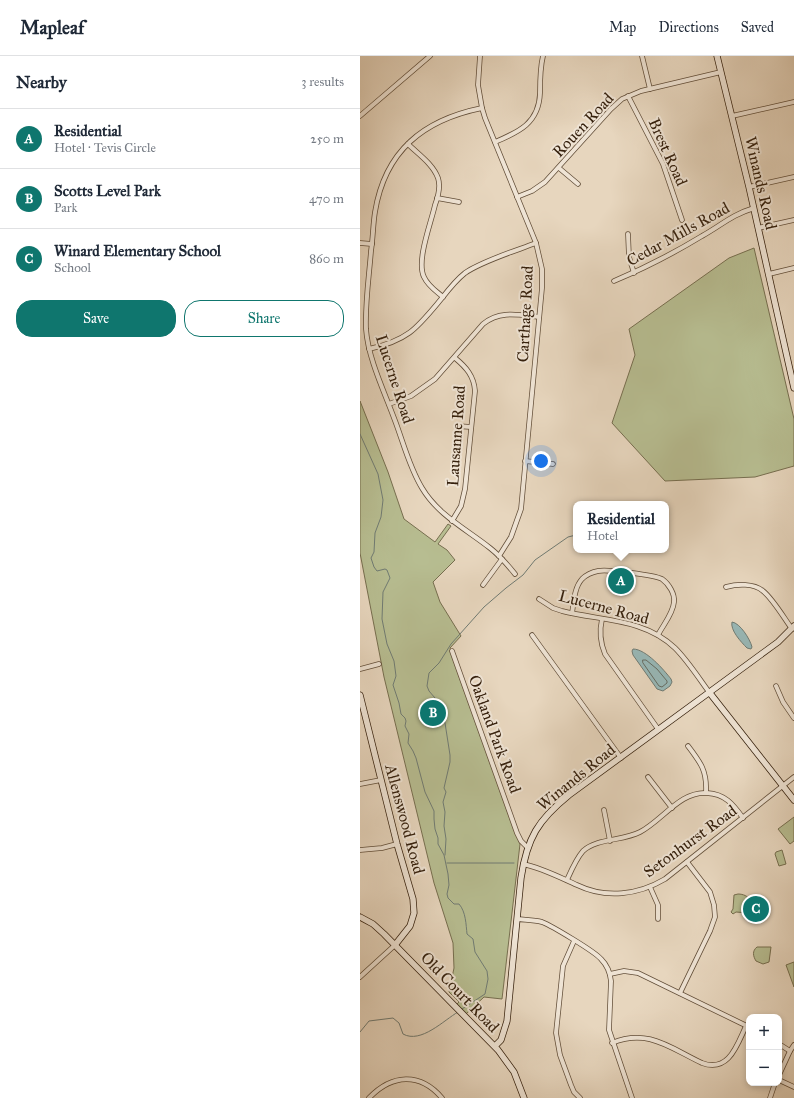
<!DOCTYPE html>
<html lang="en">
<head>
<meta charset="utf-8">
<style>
	:root { --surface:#fff; --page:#f6f6f7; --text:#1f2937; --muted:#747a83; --line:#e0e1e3; --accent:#0f766e }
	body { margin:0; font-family:"IM FELL Great Primer",serif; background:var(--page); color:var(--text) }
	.controls { position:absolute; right:12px; bottom:12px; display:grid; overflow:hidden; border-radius:8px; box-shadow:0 2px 6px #0003 }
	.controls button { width:36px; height:36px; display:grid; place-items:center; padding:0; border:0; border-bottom:1px solid var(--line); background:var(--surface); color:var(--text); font:20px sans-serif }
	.you { position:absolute; left:181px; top:405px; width:14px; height:14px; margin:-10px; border:3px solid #fff; border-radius:50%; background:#1a73e8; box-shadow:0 0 0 6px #1a73e833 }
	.badge { display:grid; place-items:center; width:26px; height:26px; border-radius:50%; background:var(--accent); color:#fff; font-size:13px; font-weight:700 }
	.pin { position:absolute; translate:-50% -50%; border:2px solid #fff; box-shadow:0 1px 4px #0006 }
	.popup { position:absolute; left:213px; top:445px; width:96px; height:52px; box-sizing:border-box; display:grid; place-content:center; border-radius:8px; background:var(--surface); filter:drop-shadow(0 1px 3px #0005); font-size:13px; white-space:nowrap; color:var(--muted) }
	.popup b { font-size:15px; color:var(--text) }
	.popup::after { content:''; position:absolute; left:50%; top:100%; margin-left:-8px; border:8px solid transparent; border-top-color:var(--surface) }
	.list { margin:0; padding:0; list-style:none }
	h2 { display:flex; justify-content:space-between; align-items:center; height:52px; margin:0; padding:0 16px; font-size:17px }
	h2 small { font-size:13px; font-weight:400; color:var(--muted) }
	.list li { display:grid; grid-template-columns:26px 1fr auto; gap:12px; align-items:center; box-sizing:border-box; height:60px; padding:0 16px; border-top:1px solid var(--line) }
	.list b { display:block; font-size:15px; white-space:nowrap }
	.list p { margin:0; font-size:13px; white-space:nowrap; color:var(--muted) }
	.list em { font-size:13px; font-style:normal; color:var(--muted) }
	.actions { display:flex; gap:8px; padding:12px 16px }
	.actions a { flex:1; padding:9px 0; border:1px solid var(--accent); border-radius:16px; text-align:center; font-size:14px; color:var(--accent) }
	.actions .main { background:var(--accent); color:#fff }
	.map { position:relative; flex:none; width:434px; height:1042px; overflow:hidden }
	header { display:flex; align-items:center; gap:24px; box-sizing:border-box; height:56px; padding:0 20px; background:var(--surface); border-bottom:1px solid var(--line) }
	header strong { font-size:19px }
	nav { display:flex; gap:22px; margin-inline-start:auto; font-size:14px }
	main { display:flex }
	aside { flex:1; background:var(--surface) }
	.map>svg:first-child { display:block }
	.green { fill:#b7bd91; stroke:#766e4f }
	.water { fill:#98b8b7; stroke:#707b73 }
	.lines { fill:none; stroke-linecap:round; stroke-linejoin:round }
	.shore { stroke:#666c62; stroke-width:1 }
	.stream { stroke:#707b73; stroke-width:1 }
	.street-casing { stroke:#624e39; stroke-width:5.5 }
	.secondary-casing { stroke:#35200d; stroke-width:7 }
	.street { stroke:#efe4d5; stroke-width:4 }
	.secondary { stroke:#efe4d5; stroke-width:5.5 }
	.labels { text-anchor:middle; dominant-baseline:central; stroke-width:4; stroke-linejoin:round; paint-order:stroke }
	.street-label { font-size:16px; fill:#35200d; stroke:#efe4d5 }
</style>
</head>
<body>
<header>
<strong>Mapleaf</strong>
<nav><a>Map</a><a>Directions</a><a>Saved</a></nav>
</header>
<main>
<aside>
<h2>Nearby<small>3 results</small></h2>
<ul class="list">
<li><span class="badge">A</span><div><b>Residential</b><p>Hotel · Tevis Circle</p></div><em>250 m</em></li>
<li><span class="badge">B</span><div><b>Scotts Level Park</b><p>Park</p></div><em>470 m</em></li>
<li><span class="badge">C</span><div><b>Winard Elementary School</b><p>School</p></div><em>860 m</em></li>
</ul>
<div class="actions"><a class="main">Save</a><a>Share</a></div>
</aside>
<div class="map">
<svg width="434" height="1042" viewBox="0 0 434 1042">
	<rect width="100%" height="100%" fill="#e7d6be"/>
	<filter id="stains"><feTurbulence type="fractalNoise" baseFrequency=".005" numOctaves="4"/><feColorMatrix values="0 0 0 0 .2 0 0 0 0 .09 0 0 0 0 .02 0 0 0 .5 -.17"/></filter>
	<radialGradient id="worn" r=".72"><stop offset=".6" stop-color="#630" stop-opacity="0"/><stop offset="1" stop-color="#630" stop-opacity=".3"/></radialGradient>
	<!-- green -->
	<g class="green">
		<path d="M394 192 434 363V410L395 421 305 425 252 367 275 299 269 273 369 202Z"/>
		<path d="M0 345 28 416 44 463 75 486 88 468 91 470 78 488 87 494 95 504 73 526 80 546 101 580 90 592 160 788 142 943 124 941 106 958 97 948 99 946 89 936 94 912 93 887 74 827 24 621 0 497Z"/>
		<path d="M434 761V785L430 788 418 773Z"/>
		<path d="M422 794 426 808 419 810 415 798 416 796Z"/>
		<path d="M378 838C389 838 395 847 389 857L376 856 373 858 371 856 373 853 374 839Z"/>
		<path d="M397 891H411L409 906 403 908 396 905C393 900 392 895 397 891Z"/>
		<path d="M434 906V931L426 909Z"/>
	</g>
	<!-- water -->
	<g class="water">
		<path d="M372 566C380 567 390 583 392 591L391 593 387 592C381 586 370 574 372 566Z"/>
		<path d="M273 593C286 593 304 614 311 623L312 626 310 630 303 635 297 633 273 599 272 595Z"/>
	</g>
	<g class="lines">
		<!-- shore -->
		<path class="shore" d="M283 604H286L297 613 307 625V627L302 631 299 630 283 607Z"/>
		<!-- stream -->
		<g class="stream">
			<path d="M0 378 18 418 23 444 21 461 15 477 14 496 11 502 14 511 17 515 25 513 27 514 30 522 23 536 22 563 27 588 34 605 36 620 33 629 39 647 41 658 45 662 46 665 45 670 49 678 48 687 53 695 56 702 65 736 74 755V763L75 773 78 782V788L84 799 88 818 89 829 87 838 88 842 94 848H99C106 856 106 869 107 878L113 883 115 896 127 915 128 923 125 938 102 953"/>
			<path d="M85 799 86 783 84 770 85 756 83 746 86 736 84 732 90 706V699L85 667 80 653 75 642 69 635 67 630 69 617 79 607 91 588 124 551 146 532 163 519 175 504 208 481 216 479"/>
			<path d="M87 807H154"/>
			<path d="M0 976 9 965 33 962 39 967 43 978C61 988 84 964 98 956"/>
		</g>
		<!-- street casing -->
		<g class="street-casing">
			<g id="street">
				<path d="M120 0 118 29 122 52 125 62 176 187 182 213V232L161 453 151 481 139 500"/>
				<path d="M282 0 290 33"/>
				<path d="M268 40 303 108 322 164"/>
				<path d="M122 52C63 64 25 95 15 156 13 168 13 182 11 195 9 221 5 247 6 273 8 302 24 335 34 362 43 385 49 411 62 432 78 459 106 473 130 492 139 499 147 508 155 518"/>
				<path d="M0 60 70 0"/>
				<path d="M372 60 434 46"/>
				<path d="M135 86C159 76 179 67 180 37 180 25 180 12 183 0"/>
				<path d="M48 88C58 98 73 108 78 122 81 131 78 141 75 149 71 167 56 205 64 221 68 230 76 235 83 241"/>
				<path d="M199 112 218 128"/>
				<path d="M389 131 434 121"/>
				<path d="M157 141 172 135 185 126 251 53 262 43 281 35 361 16"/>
				<path d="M77 142 99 146"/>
				<path d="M398 172 434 164"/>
				<path d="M268 178 269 201 274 217"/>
				<path d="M0 187 12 188"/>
				<path d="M409 218 434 212"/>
				<path d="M254 225C285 212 314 197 342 180 362 169 371 159 394 152"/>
				<path d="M9 293C49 284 57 272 82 242 89 233 96 224 105 217 122 205 155 195 176 187"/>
				<path d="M29 348 51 340 75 323 123 268C140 254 159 259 179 261"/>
				<path d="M97 370 111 371"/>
				<path d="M165 405 193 408"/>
				<path d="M92 465 101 450 105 433 115 335C114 320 106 311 95 302"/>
				<path d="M123 529 142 503"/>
				<path d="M366 531C377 528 394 527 403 535 413 543 424 562 432 573"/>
				<path d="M179 543 193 552 202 555C241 565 284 562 315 592 328 605 338 621 349 636"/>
				<path d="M212 557C214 546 214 532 222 523 226 519 233 516 238 515 247 513 294 519 302 523 309 528 315 538 314 546 313 558 303 569 298 579"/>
				<path d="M242 563C239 576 240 586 245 598L298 673"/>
				<path d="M172 579 261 702"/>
				<path d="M92 595 157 777 161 785 167 791"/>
				<path d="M0 613 19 608"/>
				<path d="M416 630 423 646 434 662"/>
				<path d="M328 690C341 707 347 715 346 736"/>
				<path d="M288 721 312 752"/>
				<path d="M0 728 21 724"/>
				<path d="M244 754 250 785"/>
				<path d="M0 794 22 792 37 788"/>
				<path d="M163 808C182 812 199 821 217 829 246 843 278 839 305 823L434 721"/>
				<path d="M207 824C211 815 216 803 223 795 237 782 263 785 280 776 303 764 320 735 347 737 365 738 373 748 383 762"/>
				<path d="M290 831 298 849V863"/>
				<path d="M157 863C165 864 174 864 182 866 192 870 234 895 241 903 247 909 250 916 251 925L249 974 272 1042"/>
				<path d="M214 885 203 910 196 977 200 999 211 1029 214 1036 220 1042"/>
				<path d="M250 918 264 915 278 917 389 971"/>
				<path d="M0 921 35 889"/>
				<path d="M320 937 350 875 355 861 354 849 350 836 327 806"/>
				<path d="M252 987C288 972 310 992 342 1007 369 1017 377 989 386 970"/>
				<path d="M419 988 430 995"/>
				<path d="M419 1019 430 995 434 989"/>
				<path d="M419 1024 434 1031"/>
				<path d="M9 1042C32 1018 60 1016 82 1042"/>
				<path d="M410 1042 415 1027"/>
			</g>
		</g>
		<!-- secondary casing -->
		<g class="secondary-casing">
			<g id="secondary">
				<path d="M357 0 389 131 434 332"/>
				<path d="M349 636 434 744"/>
				<path d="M0 639 37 788 53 843 54 857 50 870 35 889"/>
				<path d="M0 861 13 868 24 878 138 994 154 1016 164 1042"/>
				<path d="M135 990 141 984 147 965 161 822C167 782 178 764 209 739L418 586 434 570"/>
			</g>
		</g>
		<!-- street -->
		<use href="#street" class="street"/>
		<!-- secondary -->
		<use href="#secondary" class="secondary"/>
	</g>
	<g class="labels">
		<!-- street labels -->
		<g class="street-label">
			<text transform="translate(223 69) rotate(-47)">Rouen Road</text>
			<text transform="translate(308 96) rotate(66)">Brest Road</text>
			<text transform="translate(401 127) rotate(77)">Winands Road</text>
			<text transform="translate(318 178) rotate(-29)">Cedar Mills Road</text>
			<text transform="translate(165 258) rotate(-87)">Carthage Road</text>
			<text transform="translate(35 323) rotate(72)">Lucerne Road</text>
			<text transform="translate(96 380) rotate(-86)">Lausanne Road</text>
			<text transform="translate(244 551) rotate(15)">Lucerne Road</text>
			<text transform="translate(135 678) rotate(70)">Oakland Park Road</text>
			<text transform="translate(216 721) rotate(-39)">Winands Road</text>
			<text transform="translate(45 763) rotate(75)">Allenswood Road</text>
			<text transform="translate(330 785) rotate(-36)">Setonhurst Road</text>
			<text transform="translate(100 936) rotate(46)">Old Court Road</text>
		</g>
	</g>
	<rect width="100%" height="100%" filter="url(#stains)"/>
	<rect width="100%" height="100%" fill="url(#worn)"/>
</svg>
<div class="controls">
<button>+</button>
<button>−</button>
</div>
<div class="you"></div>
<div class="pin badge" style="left:261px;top:525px">A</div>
<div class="popup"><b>Residential</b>Hotel</div>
<div class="pin badge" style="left:73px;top:657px">B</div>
<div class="pin badge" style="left:396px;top:853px">C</div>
</div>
</main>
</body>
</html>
